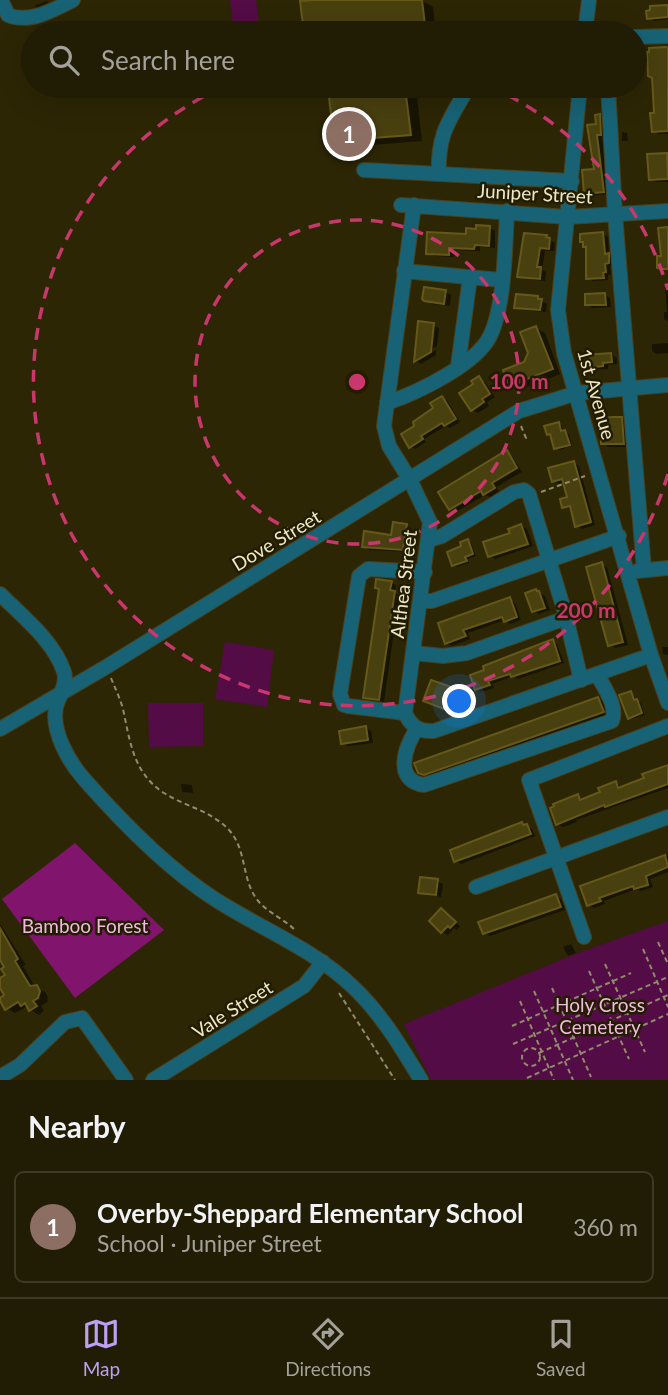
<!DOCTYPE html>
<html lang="en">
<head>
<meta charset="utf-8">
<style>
	:root { --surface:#211c04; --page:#2d2913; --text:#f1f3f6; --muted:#a2a19a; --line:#3e3a26; --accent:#bca0f2 }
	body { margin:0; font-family:Lato,sans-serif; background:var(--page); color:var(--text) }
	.you { position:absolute; left:460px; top:702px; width:24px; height:24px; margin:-18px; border:5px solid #fff; border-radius:50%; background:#1a73e8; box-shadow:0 0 0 10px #1a73e833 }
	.badge { display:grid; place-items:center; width:46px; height:46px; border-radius:50%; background:var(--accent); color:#fff; font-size:23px; font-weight:700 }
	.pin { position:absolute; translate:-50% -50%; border:4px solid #fff; box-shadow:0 2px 7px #0006 }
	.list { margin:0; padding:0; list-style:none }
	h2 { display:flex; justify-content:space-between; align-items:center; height:91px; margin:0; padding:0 28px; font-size:30px }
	h2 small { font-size:23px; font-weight:400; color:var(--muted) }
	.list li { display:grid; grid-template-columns:46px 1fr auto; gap:21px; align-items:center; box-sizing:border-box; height:112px; margin:0 14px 14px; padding:0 14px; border:2px solid var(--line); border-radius:10px }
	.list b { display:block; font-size:26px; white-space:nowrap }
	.list p { margin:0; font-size:23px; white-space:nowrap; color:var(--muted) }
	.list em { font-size:23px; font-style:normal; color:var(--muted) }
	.icon { flex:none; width:38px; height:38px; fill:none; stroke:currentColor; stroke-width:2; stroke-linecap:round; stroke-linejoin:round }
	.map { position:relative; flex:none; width:668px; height:1080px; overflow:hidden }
	.search { position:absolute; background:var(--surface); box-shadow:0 7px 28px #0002; left:21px; right:21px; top:21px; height:77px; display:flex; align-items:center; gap:18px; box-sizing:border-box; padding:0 24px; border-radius:38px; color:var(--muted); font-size:26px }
	.sheet { height:217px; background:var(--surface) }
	nav { display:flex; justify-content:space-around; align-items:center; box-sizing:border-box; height:98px; border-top:2px solid var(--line); background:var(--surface); font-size:19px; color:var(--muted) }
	nav a { display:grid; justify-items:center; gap:4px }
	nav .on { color:var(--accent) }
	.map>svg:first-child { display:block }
	.green { fill:#530c45 }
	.forest { fill:#81146c }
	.shadow { fill:#0007 }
	.building { fill:#494010; stroke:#655819; stroke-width:2 }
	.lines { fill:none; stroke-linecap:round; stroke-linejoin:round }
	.minor-casing { stroke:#474120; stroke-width:16 }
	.path { stroke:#918b6b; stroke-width:2; stroke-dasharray:5 3.5; stroke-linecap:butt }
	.minor { stroke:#176375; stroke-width:14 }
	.ring { fill:none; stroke:#c9376c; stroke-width:3.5; stroke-dasharray:12 9 }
	.labels { text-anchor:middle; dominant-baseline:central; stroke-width:5; stroke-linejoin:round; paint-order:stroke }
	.street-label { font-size:19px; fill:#eee8c9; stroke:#221c00 }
	.park-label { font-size:19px; fill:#f0bae0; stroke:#221c00 }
	.centre { fill:#c9376c; stroke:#221c00; stroke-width:3.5 }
	.ring-label { font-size:21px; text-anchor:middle; font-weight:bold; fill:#c9376c; stroke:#221c00; stroke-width:5; stroke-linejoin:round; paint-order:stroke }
</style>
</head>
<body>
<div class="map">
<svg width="668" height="1080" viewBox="0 0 668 1080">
	<rect width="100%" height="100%" fill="#2c2605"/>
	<!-- green -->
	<g class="green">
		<path d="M230 0H256L260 33H234Z"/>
		<path d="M225 642 274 650 267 707 215 699Z"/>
		<path d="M148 703H203V746L149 747Z"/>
		<path d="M668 921V1080H431L404 1024 578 953Z"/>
	</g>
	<!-- forest -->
	<path class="forest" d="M75 843 164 930 75 998 2 899Z"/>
	<!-- shadow -->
	<g class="shadow">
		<path d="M327 0H421L433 7 436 33H306L302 3Z"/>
		<path d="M47 1 48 3 37 7 34 6Z"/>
		<path d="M668 7V19L654 21 649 18Z"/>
		<path d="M668 50V134H659L653 131Z"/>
		<path d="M361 86H394V90L405 89 417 96 422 141 348 147 336 140 362 94Z"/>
		<path d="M600 116 604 119 605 137H602L608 194 590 196 585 193 596 171 589 126 598 125Z"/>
		<path d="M622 132 627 133 628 141H622Z"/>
		<path d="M667 155 668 182H656L650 179Z"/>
		<path d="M490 228 495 231V248L480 247V251L454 250V257L434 256 428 253Z"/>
		<path d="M603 234 608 237 609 256 613 258 614 266H610L611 274 608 275V280L593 281 588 278 587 247Z"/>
		<path d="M546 237 555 243 554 251H545L542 270 546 272 545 281 525 279 519 276Z"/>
		<path d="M665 286H668V321L664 319V312H667Z"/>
		<path d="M426 289 446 292 451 295 450 306 432 304 425 300Z"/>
		<path d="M605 295 610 298 611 307 592 308 587 304Z"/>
		<path d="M538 298 547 304 546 312 521 310 516 307Z"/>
		<path d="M433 325 439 328 437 346 420 356V360L436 350V355L421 364 416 361Z"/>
		<path d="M536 328 545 333 560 374 519 390 510 385 525 363Z"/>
		<path d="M668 343V353L657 354 652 351V344Z"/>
		<path d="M611 354 617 358V364L608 365V369L593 370 587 367Z"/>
		<path d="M479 379 485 382 495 397 487 402 489 406 478 413 472 410 475 385Z"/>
		<path d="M442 398 447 400 460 422 450 428 446 426 424 439 426 442 415 449 410 446 417 426 436 409Z"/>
		<path d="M621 418 627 422 629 447H608L603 443Z"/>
		<path d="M559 424 562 426 564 432 569 434 572 446 559 450 556 448 553 437 548 434Z"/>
		<path d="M507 452 512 456 522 472 496 487 499 491 490 497 485 495 456 512 450 509Z"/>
		<path d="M574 463 579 466 595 525 582 529 577 526 572 509 564 507 570 498 565 482 559 484 553 481Z"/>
		<path d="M406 526 412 529 409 552 369 550 364 546 393 537Z"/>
		<path d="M521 526 527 529 533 546 495 559 490 556Z"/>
		<path d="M468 541 471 543 476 556 468 559 469 563 457 567 453 565Z"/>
		<path d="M601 564 607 567 628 645 615 648 610 645Z"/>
		<path d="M391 583 396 585 395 593 399 595 384 702 365 697Z"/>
		<path d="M536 591 545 596 550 610 539 614 534 611Z"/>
		<path d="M509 599 515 603 521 620 510 624 505 620 468 633 470 639 452 646 446 643 440 624Z"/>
		<path d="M552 641 557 644 564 663 518 679 513 676 492 684 494 688 481 692 476 689 472 676Z"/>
		<path d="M662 647H668V655L663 654Z"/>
		<path d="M451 689 456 692 450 711 430 704Z"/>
		<path d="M630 693 636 701 640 702 645 715 632 719 629 718Z"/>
		<path d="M598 699 604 702 608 715 431 777 419 771Z"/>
		<path d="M366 728 371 731 373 743 348 746 343 743Z"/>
		<path d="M668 766V788L576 820 577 822 563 827 558 824 578 796 584 800 602 793 616 783 622 788 646 780Z"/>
		<path d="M181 784 192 785 193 793 182 792Z"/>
		<path d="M522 824 532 829 535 836 461 864 456 861Z"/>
		<path d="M668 856V872L650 879 653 887 641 891 636 889 604 901 605 904 594 908 588 905 582 887Z"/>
		<path d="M437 881 443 884 441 897 420 892Z"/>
		<path d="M556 896 561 899 565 910 490 936 484 933Z"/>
		<path d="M441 910 460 926 457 930 454 928 448 935 442 932Z"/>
		<path d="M0 924 26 965 23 966 35 987 45 992 48 997 47 1002 41 1006 44 1011 39 1015 26 1007 15 1013 6 1008 7 996 0 985V981L7 976V968L0 957Z"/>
		<path d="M571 944 576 953 568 956 563 947Z"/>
	</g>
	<!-- building -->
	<g class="building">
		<path d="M313 0H422L426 33H304L300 1Z"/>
		<path d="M668 5V17L647 19 646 11 650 10V6Z"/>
		<path d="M666 47 668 48V131L652 132 650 113H654L653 94 652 78 648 76 647 52H649V48Z"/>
		<path d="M359 86H383L384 89 405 87 411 135 334 141 329 97 360 93Z"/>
		<path d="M600 114 601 135H597L604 192 584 194 582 170 594 169 587 125 596 124 595 115Z"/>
		<path d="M667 153 668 179 649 180 647 154Z"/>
		<path d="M476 225 490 226 489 246 475 245 474 249 449 248V255L426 254 427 232 466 234V228L476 229Z"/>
		<path d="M668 227V269H662L657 268V256H661L658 228Z"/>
		<path d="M603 232 605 254 609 253V263L605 264 606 272 603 273 604 278 586 279V247H583V242H580V234Z"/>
		<path d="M524 233 547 235 546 237 550 238 549 249 540 248 537 267H541L540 279 517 277Z"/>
		<path d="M424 287 446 290 444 304 424 301 422 299Z"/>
		<path d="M605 293 606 305H585V294Z"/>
		<path d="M516 294 538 296V299H542L540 310 514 308Z"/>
		<path d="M418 321 434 323 431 352 414 362Z"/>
		<path d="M536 326 553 369 509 386 503 370 524 362 528 353 520 332Z"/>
		<path d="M611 353 612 362 603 363V366L586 368 584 355Z"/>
		<path d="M479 376 490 394 482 399 484 402 471 411 459 393 473 384 471 381Z"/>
		<path d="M442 396 456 419 444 426 442 423 421 436 423 439 409 448 401 434 414 426 413 422 433 408 430 403Z"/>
		<path d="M612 417H622L624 444H601L600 419Z"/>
		<path d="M559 422 561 431 565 430 570 445 554 449 550 434 547 435 544 426Z"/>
		<path d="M507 450 517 468 492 483 495 488 483 495 481 491 449 510 438 492Z"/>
		<path d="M574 461 591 522 575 527 570 506 562 508 560 499 567 497 562 479 552 482 548 468Z"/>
		<path d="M393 522 407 524 403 550 362 547 364 531 391 535Z"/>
		<path d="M521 524 528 544 488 557 483 542 510 533 508 529Z"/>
		<path d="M468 539 473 554 465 557 467 561 452 566 447 552 461 546 460 542Z"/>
		<path d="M602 562 623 642 608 646 586 567Z"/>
		<path d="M376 579 392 581 390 590 395 591 379 700 363 698 379 589 375 588Z"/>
		<path d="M536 589 537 591H539L545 608 532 612 525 593Z"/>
		<path d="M510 597 517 617 504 622 502 617 463 630 466 636 445 644 438 623Z"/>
		<path d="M553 639 560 661 511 677 510 674 488 681 490 685 475 690 470 675 484 670 483 666Z"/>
		<path d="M431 680 452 687 444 709 423 701Z"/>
		<path d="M631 691 634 700 637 699 642 713 628 719 619 695Z"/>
		<path d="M598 697 604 712 424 775 418 773 414 763Z"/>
		<path d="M366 726 368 740 341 744 339 731Z"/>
		<path d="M668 765V784L605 807 604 805 556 825 550 808 554 806 553 804 578 794 580 800 600 792 598 788 616 781 618 788 644 778 642 774Z"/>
		<path d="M522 822 523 825 527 824 531 834 454 862 450 850Z"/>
		<path d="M665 855 668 867 646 876 648 885 634 889 633 886 599 898 601 901 587 906 580 886Z"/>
		<path d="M420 877 438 879 436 895 418 893Z"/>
		<path d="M556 894 561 907 483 934 478 922Z"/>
		<path d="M441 908 456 922 450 928 448 926 441 933 429 921Z"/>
		<path d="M0 928 18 959 15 961 30 986 37 985 40 991 38 998 33 1001 37 1006 29 1011 25 1003 21 1006 18 1002 5 1010 0 1001V998L4 995 0 988V978L5 975 1 969 4 967 0 960Z"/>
	</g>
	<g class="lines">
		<!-- minor casing -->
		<g class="minor-casing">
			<g id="minor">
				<path d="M1 0 8 15C29 24 54 10 73 0"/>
				<path d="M585 33 589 0"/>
				<path d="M635 37 668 36"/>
				<path d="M580 86 558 310 564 353 651 655 668 703"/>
				<path d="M608 86 615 214 644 570"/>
				<path d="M364 170 572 181"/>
				<path d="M439 174C437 134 450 119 469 86"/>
				<path d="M401 205 568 217 668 211"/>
				<path d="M414 205 384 426 389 446 410 480 430 522 405 713C411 727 420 732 434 731L651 655"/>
				<path d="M404 271 501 280"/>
				<path d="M458 366 470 277"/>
				<path d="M387 403C416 393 476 365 490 336 505 305 505 246 507 211"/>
				<path d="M429 540 442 536 514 492 524 490 529 494 565 613 581 680"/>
				<path d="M637 571 668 568"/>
				<path d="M0 594C22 616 54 641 64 672 68 683 59 696 56 707 51 731 69 762 84 779 121 821 167 868 213 898 259 928 312 948 352 986 381 1013 401 1047 421 1080"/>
				<path d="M421 601H432L619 536"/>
				<path d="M414 653 443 656 467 653 566 618"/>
				<path d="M405 713 348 706 344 705 340 694 359 576 368 569 425 572"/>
				<path d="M0 729 106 667 519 411 577 393 668 385"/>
				<path d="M417 729C405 745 393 781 424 785L612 721C618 706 604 688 597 674"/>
				<path d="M476 887 668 817"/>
				<path d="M584 937 529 780 668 726"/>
				<path d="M0 1077 20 1065 65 1022 82 1018 126 1080"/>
				<path d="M153 1080 304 986 323 962"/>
			</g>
		</g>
		<!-- path -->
		<g class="path">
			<path d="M521 426 526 438 522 439"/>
			<path d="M541 492 585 476"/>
			<path d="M111 678C115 688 120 698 123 709 130 741 133 773 164 793 186 807 210 810 229 830 246 849 242 875 254 895 263 911 282 917 295 930"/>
			<path d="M658 942 668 964"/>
			<path d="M643 949 668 1007"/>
			<path d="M605 964 645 1052"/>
			<path d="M589 971 629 1059"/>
			<path d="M552 988 591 1077"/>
			<path d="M534 991 573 1080"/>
			<path d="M339 993 395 1080"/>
			<path d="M520 1001 554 1080"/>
			<path d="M512 1026 631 973"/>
			<path d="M513 1044 668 977"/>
			<circle cx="531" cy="1057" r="9"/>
			<path d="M539 1053 668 995"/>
			<path d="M527 1078 668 1014"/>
		</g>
		<!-- minor -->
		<use href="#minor" class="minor"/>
	</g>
	<!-- distance rings -->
	<g class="ring">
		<circle cx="357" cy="382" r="162"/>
		<path d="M668 474A324 324 0 1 1 225 86M489 86A324 324 0 0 1 668 290"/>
	</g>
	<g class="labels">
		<!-- street labels -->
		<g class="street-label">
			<text transform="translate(535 193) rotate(3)">Juniper Street</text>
			<text transform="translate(597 394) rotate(74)">1st Avenue</text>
			<text transform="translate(276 540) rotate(-31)">Dove Street</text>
			<text transform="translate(403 584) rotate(-83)">Althea Street</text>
			<text transform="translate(232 1009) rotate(-32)">Vale Street</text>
		</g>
		<!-- park labels -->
		<g class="park-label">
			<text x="85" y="925">Bamboo Forest</text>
			<text x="600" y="1004">Holy Cross<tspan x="600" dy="22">Cemetery</tspan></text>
		</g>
	</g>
	<circle cx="357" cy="382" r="10" class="centre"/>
	<g class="ring-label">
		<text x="519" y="389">100 m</text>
		<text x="586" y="618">200 m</text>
	</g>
</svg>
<div class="you"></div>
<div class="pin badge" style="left:349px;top:134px;background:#8d6e63">1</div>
<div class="search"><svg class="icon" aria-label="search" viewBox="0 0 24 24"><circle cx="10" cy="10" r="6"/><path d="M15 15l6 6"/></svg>Search here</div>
</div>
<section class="sheet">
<h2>Nearby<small></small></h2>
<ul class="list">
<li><span class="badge" style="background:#8d6e63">1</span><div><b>Overby-Sheppard Elementary School</b><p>School · Juniper Street</p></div><em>360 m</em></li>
</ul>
</section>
<nav>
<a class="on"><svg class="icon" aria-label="map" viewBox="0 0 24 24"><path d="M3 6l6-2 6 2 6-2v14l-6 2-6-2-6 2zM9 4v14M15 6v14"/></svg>Map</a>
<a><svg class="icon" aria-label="directions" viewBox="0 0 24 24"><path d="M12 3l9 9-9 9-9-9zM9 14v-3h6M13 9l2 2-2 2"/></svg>Directions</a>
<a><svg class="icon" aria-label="saved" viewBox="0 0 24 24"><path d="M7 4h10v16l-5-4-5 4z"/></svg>Saved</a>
</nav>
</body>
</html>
